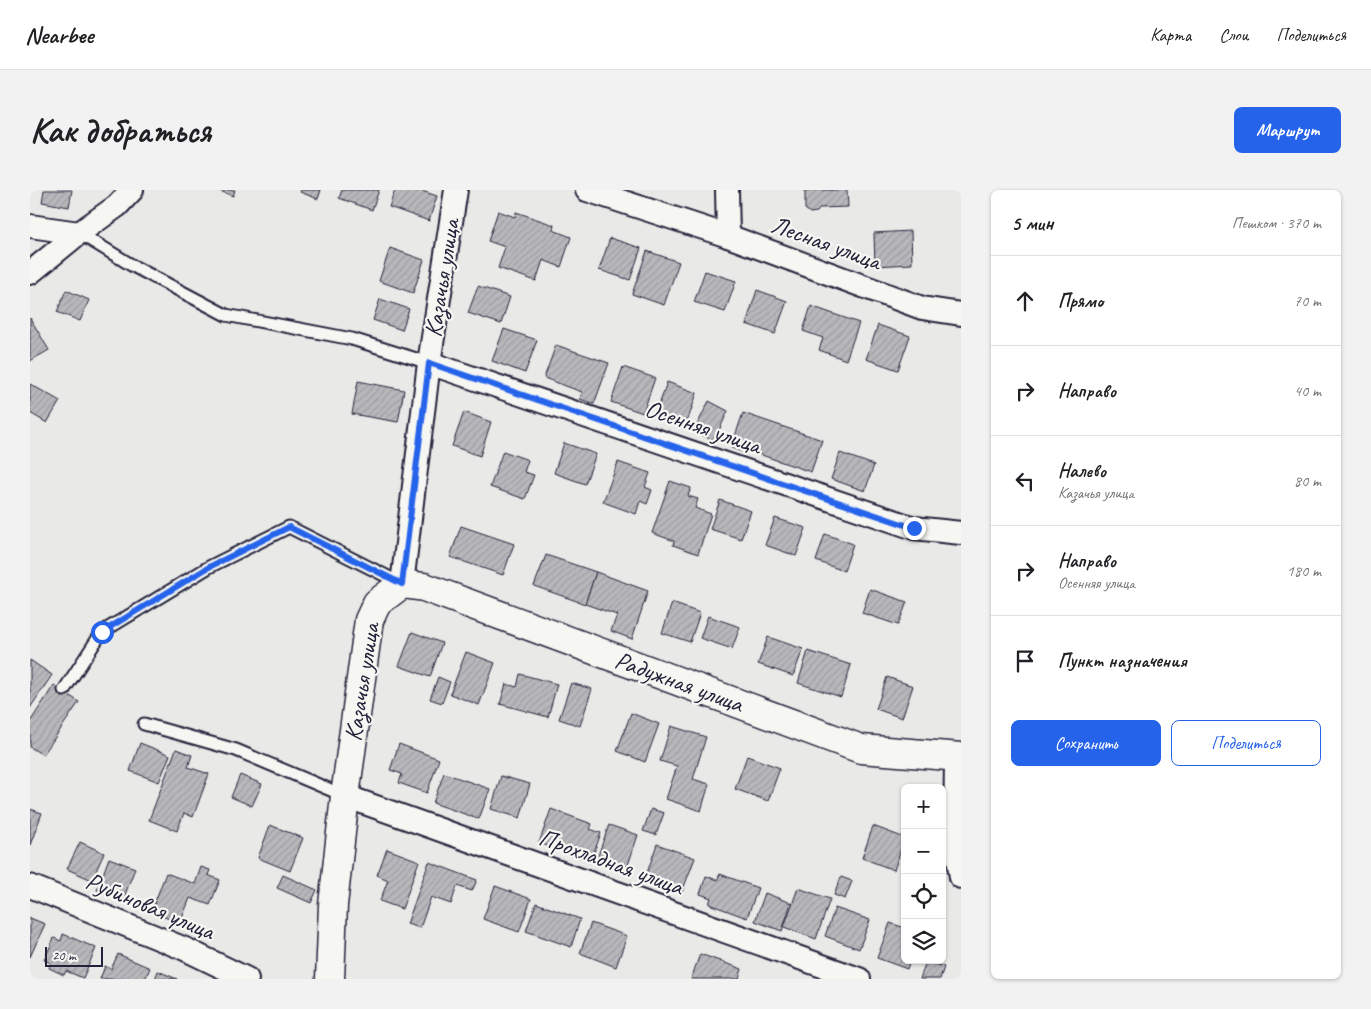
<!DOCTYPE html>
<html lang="ru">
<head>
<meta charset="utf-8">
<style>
	:root { --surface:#fff; --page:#f2f2f2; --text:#202124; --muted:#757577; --line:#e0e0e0; --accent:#2563eb }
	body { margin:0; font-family:Caveat,sans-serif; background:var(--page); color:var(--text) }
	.controls { position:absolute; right:15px; bottom:15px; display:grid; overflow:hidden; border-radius:8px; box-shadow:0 1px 4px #0004 }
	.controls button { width:45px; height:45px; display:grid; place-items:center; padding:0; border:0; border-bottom:1px solid var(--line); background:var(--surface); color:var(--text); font:25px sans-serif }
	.scale { position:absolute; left:15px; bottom:12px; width:58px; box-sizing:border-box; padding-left:5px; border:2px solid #22223b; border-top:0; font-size:14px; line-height:18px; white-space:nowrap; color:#22223b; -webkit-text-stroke:4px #f6f6f2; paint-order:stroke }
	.stop { position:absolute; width:15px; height:15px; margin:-11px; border:4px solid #2563eb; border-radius:50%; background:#fff }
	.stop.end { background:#2563eb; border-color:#fff; box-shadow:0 1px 5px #0008 }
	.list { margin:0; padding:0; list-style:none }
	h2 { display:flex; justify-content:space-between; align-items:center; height:65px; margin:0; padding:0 20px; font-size:21px }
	h2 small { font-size:16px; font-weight:400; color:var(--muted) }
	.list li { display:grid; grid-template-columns:32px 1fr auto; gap:15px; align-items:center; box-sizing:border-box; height:90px; padding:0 20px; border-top:1px solid var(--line) }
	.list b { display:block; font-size:19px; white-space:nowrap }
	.list p { margin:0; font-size:16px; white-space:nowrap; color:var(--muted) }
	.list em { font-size:16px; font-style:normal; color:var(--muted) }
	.actions { display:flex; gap:10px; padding:15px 20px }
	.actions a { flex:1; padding:11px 0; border:1px solid var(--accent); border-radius:8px; text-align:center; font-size:18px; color:var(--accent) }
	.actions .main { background:var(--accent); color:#fff }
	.icon { flex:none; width:28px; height:28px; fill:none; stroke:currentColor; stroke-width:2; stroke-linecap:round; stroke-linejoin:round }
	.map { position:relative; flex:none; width:931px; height:789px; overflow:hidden; border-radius:8px }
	header { display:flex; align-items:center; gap:30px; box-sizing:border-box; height:70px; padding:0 25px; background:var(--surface); border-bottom:1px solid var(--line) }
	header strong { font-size:24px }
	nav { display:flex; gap:28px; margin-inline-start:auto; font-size:18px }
	.intro { display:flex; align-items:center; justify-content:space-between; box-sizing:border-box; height:120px; padding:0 30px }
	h1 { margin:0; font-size:35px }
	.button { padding:12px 22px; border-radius:8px; background:var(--accent); color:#fff; font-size:18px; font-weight:700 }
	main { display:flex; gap:30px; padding:0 30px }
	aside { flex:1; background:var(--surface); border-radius:8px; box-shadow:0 1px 4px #0004 }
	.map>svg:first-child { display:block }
	.building { fill:url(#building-hatch); stroke:#22223b }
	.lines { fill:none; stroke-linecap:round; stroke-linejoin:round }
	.service-casing { stroke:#22223b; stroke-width:15 }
	.minor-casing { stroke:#22223b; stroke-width:26 }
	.secondary-casing { stroke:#22223b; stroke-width:31 }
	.service { stroke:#f6f6f2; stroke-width:11 }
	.minor { stroke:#f6f6f2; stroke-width:22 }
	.secondary { stroke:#f6f6f2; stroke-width:28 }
	.route { stroke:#2563eb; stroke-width:6 }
	.labels { text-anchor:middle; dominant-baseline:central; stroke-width:4.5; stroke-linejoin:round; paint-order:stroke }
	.street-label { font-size:25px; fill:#22223b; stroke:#f6f6f2 }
</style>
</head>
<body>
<header>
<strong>Nearbee</strong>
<nav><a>Карта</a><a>Слои</a><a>Поделиться</a></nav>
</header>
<div class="intro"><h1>Как добраться</h1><a class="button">Маршрут</a></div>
<main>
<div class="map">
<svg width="931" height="789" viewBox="0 0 931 789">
	<defs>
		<pattern id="building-hatch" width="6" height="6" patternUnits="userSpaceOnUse" patternTransform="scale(1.25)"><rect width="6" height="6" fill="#b8b8bc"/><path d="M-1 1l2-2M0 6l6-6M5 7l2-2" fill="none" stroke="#9e9ea2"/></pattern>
	</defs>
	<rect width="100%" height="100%" fill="#e9e9e7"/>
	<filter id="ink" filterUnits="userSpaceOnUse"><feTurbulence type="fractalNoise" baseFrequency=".02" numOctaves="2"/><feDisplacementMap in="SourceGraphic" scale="10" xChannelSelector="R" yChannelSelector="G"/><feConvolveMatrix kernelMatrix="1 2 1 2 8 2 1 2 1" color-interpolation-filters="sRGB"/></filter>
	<g filter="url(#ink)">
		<!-- building -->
		<g class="building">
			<path d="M14 0H42L39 17 12 12Z"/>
			<path d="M187 0H205L203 6Z"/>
			<path d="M271 0H291L288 9 270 2Z"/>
			<path d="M312 0H349L342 20 309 8Z"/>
			<path d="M365 0H389L407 6 399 31 359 17Z"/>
			<path d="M775 0H817L818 17 790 18 787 22 780 23 775 19Z"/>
			<path d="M468 21 485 27 486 22 524 35 523 40 541 47 531 77 513 70 506 91 468 78 475 57 458 51Z"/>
			<path d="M881 41 882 74 845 76 844 43Z"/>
			<path d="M580 48 611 58 600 90 569 80Z"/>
			<path d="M360 58 394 70 383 103 349 91Z"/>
			<path d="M617 61 649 72 634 115 602 104Z"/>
			<path d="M675 81 706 91 695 122 664 112Z"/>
			<path d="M448 96 480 107 471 134 438 123Z"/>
			<path d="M36 100 59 110 50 131 27 122Z"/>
			<path d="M727 100 757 111 745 144 716 134Z"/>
			<path d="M350 109 379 119 372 140 343 130Z"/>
			<path d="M781 116 829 133 816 170 789 160 793 148 773 141Z"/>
			<path d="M0 128 19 160 0 171Z"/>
			<path d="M848 135 880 146 868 180 836 169Z"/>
			<path d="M474 139 507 150 495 183 462 171Z"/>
			<path d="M526 155 579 173 564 214 550 209 552 202 514 188Z"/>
			<path d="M593 177 625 188 613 223 581 212Z"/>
			<path d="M328 191 374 200 368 232 322 224Z"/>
			<path d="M637 192 667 203 655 238 625 227Z"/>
			<path d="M0 194 30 211 17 233 0 223Z"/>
			<path d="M679 211 698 221 684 251 664 241Z"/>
			<path d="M434 222 461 232 450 266 422 256Z"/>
			<path d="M713 223 792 250 781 282 717 260 716 263 701 258Z"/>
			<path d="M534 253 566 264 555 294 524 283Z"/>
			<path d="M473 261 498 270 494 282 504 285 495 309 460 297Z"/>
			<path d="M810 263 844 275 835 301 801 289Z"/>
			<path d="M588 272 620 283 615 297 622 300 617 314 610 311 606 324 573 312Z"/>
			<path d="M640 291 661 298 658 306 668 309 665 318 681 324 668 364 643 355 644 351 622 343Z"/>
			<path d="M690 310 721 321 711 349 680 339Z"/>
			<path d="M745 328 776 338 766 366 735 355Z"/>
			<path d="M431 336 484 354 473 385 420 367Z"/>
			<path d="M795 344 823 354 814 381 786 371Z"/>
			<path d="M516 365 566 382 555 414 504 396Z"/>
			<path d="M566 382 618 401 602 449 581 441 587 425 555 414Z"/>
			<path d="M840 399 877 412 868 435 832 423Z"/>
			<path d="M642 413 670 423 660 452 632 443Z"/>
			<path d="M678 426 710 437 702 459 670 448Z"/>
			<path d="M382 442 412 453 400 487 369 476Z"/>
			<path d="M738 447 773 459 763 486 728 474Z"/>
			<path d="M778 461 821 475 811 507 768 493Z"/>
			<path d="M436 462 465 473 449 515 420 504Z"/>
			<path d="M0 470 22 485 0 518Z"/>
			<path d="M490 484 527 494 518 527 470 514 476 494 487 497Z"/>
			<path d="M408 487 420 492 412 513 400 509Z"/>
			<path d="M857 487 883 496 872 528 846 519Z"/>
			<path d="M541 493 562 499 550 536 529 529Z"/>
			<path d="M24 495 49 512 13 565 0 557V532Z"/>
			<path d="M601 523 629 534 615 572 587 561Z"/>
			<path d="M641 536 676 547 663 589 679 594 671 621 636 609 647 576 630 571Z"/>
			<path d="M110 553 140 565 129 592 100 581Z"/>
			<path d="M369 554 409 569 397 603 369 593 372 584 360 580Z"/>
			<path d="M146 559 162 565 158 577 179 584 163 627 154 623 147 641 119 630Z"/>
			<path d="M717 566 750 578 738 611 705 599Z"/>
			<path d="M414 583 460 599 449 629 403 613Z"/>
			<path d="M210 585 232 594 222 616 201 607Z"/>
			<path d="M471 586 500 594 490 628 461 619Z"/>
			<path d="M0 619 12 623 0 655Z"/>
			<path d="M521 619 562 634 560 639 571 643 561 671 509 653Z"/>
			<path d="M621 619 634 623 626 645 613 641Z"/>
			<path d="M240 635 273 648 260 681 228 668Z"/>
			<path d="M579 635 608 645 596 681 566 671Z"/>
			<path d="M843 636 875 648 864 680 832 668Z"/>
			<path d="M50 652 74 663 62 690 37 679Z"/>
			<path d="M627 654 665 668 652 702 615 689Z"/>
			<path d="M357 659 389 671 372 719 350 711 358 690 347 685Z"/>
			<path d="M79 668 105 678 93 710 67 700Z"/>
			<path d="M399 672 447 690 442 701 427 696 421 714 401 707 390 738 377 734Z"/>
			<path d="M171 677 180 680 178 685 190 690 180 715 160 708 150 733 121 722 136 683 165 694Z"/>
			<path d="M690 684 728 698 717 728 679 714 681 708 670 704 676 686 687 690Z"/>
			<path d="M253 685 287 700 281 713 247 698Z"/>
			<path d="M811 687 822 691 815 709 804 705Z"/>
			<path d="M465 696 501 709 489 742 453 729Z"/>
			<path d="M768 698 800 709 786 749 754 737Z"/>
			<path d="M735 703 761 713 752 741 725 731Z"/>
			<path d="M506 713 550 729 541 757 496 741Z"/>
			<path d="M805 718 840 730 829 759 795 746Z"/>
			<path d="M0 728 15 734 0 767Z"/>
			<path d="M561 733 597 746 586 777 550 763Z"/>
			<path d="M860 733 875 738V770H880L877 779 847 768Z"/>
			<path d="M33 744 66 758 53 788 36 781 34 785 19 778 21 773 14 770 24 748 31 751Z"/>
			<path d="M88 764 120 778 115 789H70L75 776 81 779Z"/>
			<path d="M670 764 712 779 709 789H661Z"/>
			<path d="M896 771 914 777 910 789H890Z"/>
			<path d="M128 781 147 789H125Z"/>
		</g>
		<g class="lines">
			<!-- service casing -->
			<g class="service-casing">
				<g id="service">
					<path d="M49 43 103 76 196 125 322 149 399 173"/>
					<path d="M34 500 72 442 179 377 259 337 372 394"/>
					<path d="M114 534 206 560 315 606"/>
				</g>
			</g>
			<!-- minor casing -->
			<g class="minor-casing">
				<g id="minor">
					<path d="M557 0 698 46 892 118 931 124"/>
					<path d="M697 0 698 46"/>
					<path d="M0 36 49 43"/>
					<path d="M0 83 49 43 87 16 102 0"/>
					<path d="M399 173 884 338 931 343"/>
					<path d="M372 394 399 173 426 0"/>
					<path d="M926 567 925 649 931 687"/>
					<path d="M315 606 829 789"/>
					<path d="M0 696 155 759 217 789"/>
				</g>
			</g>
			<!-- secondary casing -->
			<g class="secondary-casing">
				<path id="secondary" d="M300 789 303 715 315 606 339 430 347 413 372 394 394 397 831 559 931 567"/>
			</g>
			<!-- service -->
			<use href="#service" class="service"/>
			<!-- minor -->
			<use href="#minor" class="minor"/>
			<!-- secondary -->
			<use href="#secondary" class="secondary"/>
		</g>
	</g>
	<g class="lines" filter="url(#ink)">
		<!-- route -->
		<path class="route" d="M72 442 179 377 259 337 372 394 399 173 884 338"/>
	</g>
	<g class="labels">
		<!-- street labels -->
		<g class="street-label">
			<text transform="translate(796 53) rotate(20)">Лесная улица</text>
			<text transform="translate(412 88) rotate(-81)">Казачья улица</text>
			<text transform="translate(673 237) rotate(19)">Осенняя улица</text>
			<text transform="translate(332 492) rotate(-81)">Казачья улица</text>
			<text transform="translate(649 492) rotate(20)">Радужная улица</text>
			<text transform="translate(581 672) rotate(20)">Прохладная улица</text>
			<text transform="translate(120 716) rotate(23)">Рубиновая улица</text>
		</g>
	</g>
</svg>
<div class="controls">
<button>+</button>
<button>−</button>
<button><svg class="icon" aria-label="locate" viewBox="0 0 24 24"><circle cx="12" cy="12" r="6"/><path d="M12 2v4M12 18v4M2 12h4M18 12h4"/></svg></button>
<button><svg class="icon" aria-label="layers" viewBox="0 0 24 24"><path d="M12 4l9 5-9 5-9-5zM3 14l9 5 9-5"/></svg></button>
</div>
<div class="scale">20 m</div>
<div class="stop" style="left:72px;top:442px"></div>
<div class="stop end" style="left:884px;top:338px"></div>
</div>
<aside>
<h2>5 мин<small>Пешком · 370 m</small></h2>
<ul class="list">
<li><svg class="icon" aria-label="ahead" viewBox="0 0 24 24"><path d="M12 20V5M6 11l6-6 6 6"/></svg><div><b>Прямо</b></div><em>70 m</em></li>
<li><svg class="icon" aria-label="right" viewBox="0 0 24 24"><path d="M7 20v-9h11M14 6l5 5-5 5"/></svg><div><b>Направо</b></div><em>40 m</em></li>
<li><svg class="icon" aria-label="left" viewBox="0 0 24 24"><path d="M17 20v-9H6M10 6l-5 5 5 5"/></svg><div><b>Налево</b><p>Казачья улица</p></div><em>80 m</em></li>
<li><svg class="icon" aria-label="right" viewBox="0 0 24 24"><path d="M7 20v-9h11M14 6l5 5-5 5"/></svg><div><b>Направо</b><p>Осенняя улица</p></div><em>180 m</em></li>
<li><svg class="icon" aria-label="arrive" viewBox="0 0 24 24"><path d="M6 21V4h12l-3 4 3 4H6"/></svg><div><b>Пункт назначения</b></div></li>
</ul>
<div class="actions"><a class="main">Сохранить</a><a>Поделиться</a></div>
</aside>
</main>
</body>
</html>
